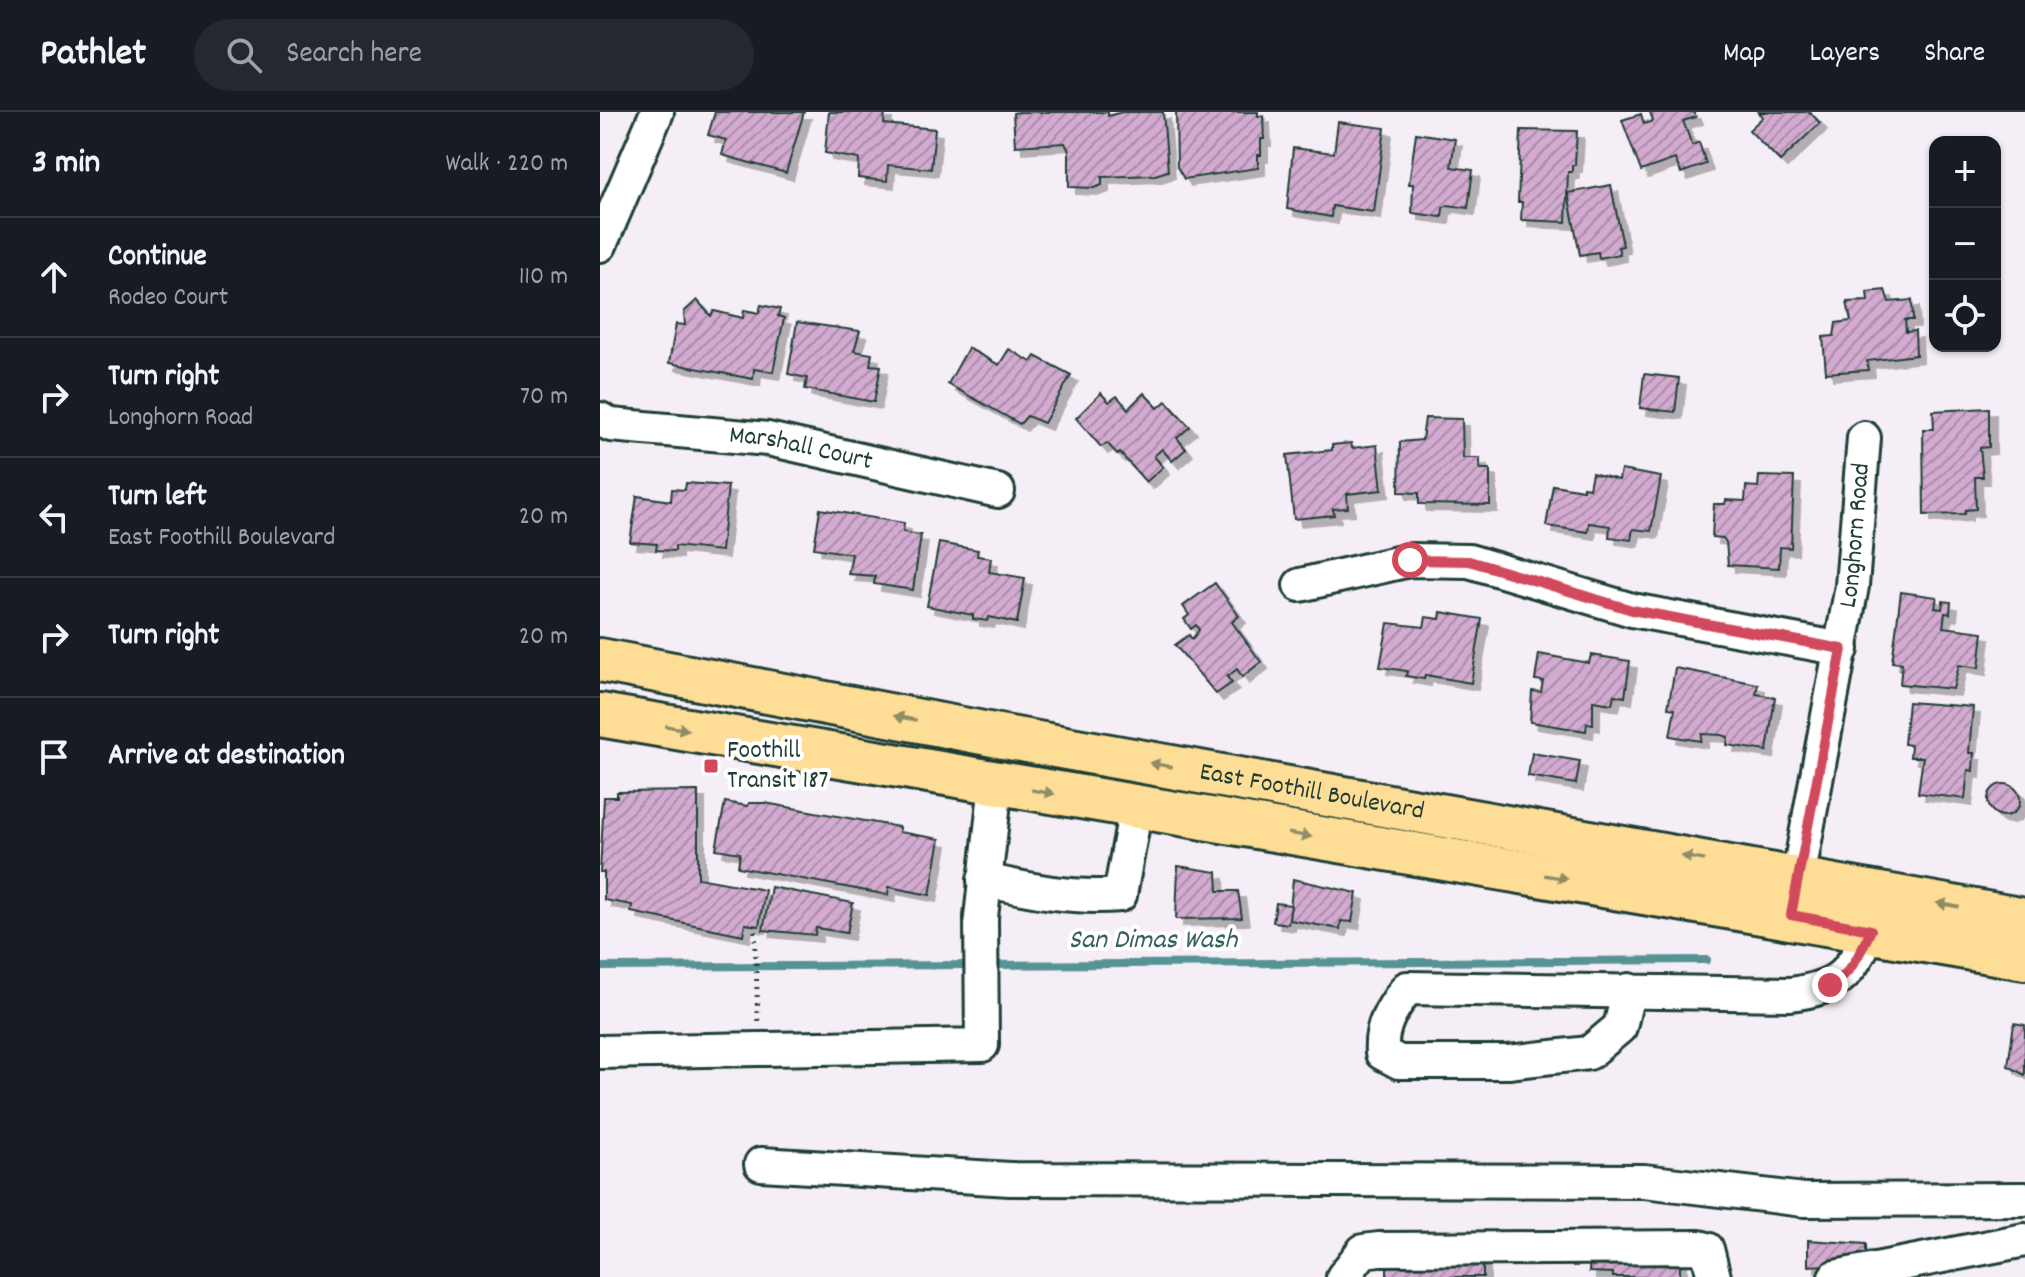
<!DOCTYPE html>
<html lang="en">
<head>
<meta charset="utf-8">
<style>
	:root { --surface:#171b24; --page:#242831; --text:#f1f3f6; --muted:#9ea1a6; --line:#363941 }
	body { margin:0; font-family:Dekko,sans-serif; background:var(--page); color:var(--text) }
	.controls { position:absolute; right:24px; top:24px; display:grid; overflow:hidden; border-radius:16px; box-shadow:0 2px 6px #0004 }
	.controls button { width:72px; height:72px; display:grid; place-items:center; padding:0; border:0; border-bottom:2px solid var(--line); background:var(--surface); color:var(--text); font:40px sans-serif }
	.stop { position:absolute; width:24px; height:24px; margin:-18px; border:6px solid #d1495b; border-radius:50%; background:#fff }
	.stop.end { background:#d1495b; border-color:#fff; box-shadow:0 2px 8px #0008 }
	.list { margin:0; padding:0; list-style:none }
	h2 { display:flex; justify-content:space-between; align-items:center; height:104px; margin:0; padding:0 32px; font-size:34px }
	h2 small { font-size:26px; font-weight:400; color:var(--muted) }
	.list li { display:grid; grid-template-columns:52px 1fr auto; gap:24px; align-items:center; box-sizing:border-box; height:120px; padding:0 32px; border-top:2px solid var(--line) }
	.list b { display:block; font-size:30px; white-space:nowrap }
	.list p { margin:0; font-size:26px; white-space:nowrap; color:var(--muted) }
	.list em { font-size:26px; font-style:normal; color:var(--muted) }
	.icon { flex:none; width:44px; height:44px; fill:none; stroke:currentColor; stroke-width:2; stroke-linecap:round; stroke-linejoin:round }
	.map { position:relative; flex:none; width:1425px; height:1165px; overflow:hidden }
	header { display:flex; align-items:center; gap:48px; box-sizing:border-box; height:112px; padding:0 40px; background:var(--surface); border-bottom:2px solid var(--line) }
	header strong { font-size:38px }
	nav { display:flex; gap:44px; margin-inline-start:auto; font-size:28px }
	.search { width:560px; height:72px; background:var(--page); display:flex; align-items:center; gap:20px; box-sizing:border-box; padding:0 28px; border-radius:44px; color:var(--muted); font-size:30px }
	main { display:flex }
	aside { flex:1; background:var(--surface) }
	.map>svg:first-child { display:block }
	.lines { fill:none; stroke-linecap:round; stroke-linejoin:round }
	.stream { stroke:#569394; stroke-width:8 }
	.building { fill:url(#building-hatch); stroke:#1f3d34; stroke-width:2; filter:url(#shadow) }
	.minor-casing { stroke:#1f3d34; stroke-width:38 }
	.major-casing { stroke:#1f3d34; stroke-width:48 }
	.path { stroke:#1f3d34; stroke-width:5; stroke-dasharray:2 6; stroke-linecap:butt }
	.minor { stroke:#fff; stroke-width:32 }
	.major { stroke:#fedd96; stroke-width:42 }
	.oneway { fill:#8e8d65 }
	.route { stroke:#d1495b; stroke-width:10 }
	.poi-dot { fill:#d1495b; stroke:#fff; stroke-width:3 }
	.labels { text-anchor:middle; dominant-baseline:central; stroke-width:8; stroke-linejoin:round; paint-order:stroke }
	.street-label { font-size:26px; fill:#1f3d34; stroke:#fff }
	.poi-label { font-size:26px; fill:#1f3d34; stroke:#fff; text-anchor:start }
	.water-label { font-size:28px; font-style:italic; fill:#36615c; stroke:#fff }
</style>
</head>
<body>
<header>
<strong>Pathlet</strong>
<div class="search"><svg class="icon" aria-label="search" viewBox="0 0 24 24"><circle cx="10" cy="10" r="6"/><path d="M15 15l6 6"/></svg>Search here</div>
<nav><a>Map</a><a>Layers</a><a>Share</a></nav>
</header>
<main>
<aside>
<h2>3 min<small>Walk · 220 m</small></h2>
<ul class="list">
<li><svg class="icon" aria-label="ahead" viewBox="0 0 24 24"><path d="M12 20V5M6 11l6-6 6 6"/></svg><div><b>Continue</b><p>Rodeo Court</p></div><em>110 m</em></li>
<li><svg class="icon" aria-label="right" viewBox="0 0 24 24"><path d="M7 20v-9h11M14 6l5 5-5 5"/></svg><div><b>Turn right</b><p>Longhorn Road</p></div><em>70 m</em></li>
<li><svg class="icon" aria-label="left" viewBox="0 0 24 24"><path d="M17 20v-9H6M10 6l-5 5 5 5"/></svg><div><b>Turn left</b><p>East Foothill Boulevard</p></div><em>20 m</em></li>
<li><svg class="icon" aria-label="right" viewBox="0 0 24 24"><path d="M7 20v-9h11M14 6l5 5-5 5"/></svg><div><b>Turn right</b></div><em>20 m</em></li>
<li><svg class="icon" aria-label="arrive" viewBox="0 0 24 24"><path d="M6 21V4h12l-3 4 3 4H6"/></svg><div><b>Arrive at destination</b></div></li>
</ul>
</aside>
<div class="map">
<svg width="1425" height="1165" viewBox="0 0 1425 1165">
	<defs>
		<pattern id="building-hatch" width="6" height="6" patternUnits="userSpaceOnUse" patternTransform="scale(2)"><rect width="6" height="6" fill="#d3aad0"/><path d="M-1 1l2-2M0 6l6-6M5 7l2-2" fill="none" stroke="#ab8caa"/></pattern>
		<filter id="shadow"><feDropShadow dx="7" dy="7" stdDeviation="0" flood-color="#0004"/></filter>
	</defs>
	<rect width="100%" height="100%" fill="#f6eef6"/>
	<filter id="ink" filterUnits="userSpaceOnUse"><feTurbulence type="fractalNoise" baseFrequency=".0125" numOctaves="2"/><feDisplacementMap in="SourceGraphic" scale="16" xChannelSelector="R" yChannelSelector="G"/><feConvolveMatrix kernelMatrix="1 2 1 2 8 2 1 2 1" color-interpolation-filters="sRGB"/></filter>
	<g filter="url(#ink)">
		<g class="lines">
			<!-- stream -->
			<g class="stream">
				<path d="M388 853 1107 848"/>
				<path d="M0 855 374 853"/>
			</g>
		</g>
		<!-- building -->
		<g class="building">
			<path d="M115 0H204L186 61 122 43 126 28 108 23Z"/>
			<path d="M229 0H285L284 12 335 17 331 57 288 53 287 69 258 66 259 47 225 41Z"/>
			<path d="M418 0H508V4L522 0H563L568 59 555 63 502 65V73L494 76 469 75V39L465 31 415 34 413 1Z"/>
			<path d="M576 0H658V4H663L664 27H661V43H658V56L584 67 577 55Z"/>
			<path d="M1050 0H1094L1096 5 1083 9 1092 33 1099 30 1106 52 1081 61 1075 47 1041 59 1022 8 1041 2 1044 12 1053 9Z"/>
			<path d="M1158 0H1210L1220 11 1180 49 1149 18 1163 5Z"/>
			<path d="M738 10 785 16 774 100 732 94 731 105 687 97 693 36 734 41Z"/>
			<path d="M921 18 977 19 975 53H972V60H968L966 110 921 108 922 90H918Z"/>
			<path d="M816 21 855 27 851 55 873 58 868 96 848 93 843 96 842 105 812 101 813 72H809Z"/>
			<path d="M1011 73 1023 134 1018 135 1020 142 999 146 998 140 980 143 968 81Z"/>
			<path d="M1285 178 1289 190 1312 188 1313 208H1305L1306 220 1315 219 1316 243 1267 249 1268 258 1226 261 1223 225 1234 224 1236 211 1251 209 1247 190 1268 189 1267 180Z"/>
			<path d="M97 188 111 204 114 199 143 206 144 198 159 201 161 193 180 197 178 204 184 206 173 260 154 257 153 267 69 251 76 212 85 213 84 200Z"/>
			<path d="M197 210 260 219 254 239 272 242 270 253 281 254 274 290 205 277 207 266 188 262Z"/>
			<path d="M368 236 399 253 409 237 431 250 435 244 471 263 444 311 427 304 420 312 348 272Z"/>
			<path d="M1044 262 1079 266 1075 300 1040 296Z"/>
			<path d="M501 281 509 290 517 284 528 297 544 281 558 296 566 289 590 315 577 326 586 337 572 349 562 337 554 344 563 355 546 370 520 341 518 343 507 331 501 335 476 306Z"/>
			<path d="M1389 296V335L1380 336 1383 365H1375L1376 397 1365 398V402L1324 403 1323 317H1334L1333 299Z"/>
			<path d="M825 306 862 307 863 346H880V357H890V393L819 392V381L799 380 800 330 822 328Z"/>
			<path d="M751 331 752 336 777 333 782 378 747 382 748 396 733 397 734 403 694 407 687 343 732 338V333Z"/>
			<path d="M1021 358 1061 365 1051 419 1033 417 1031 428 1009 425 1010 414 989 411 988 420 946 414 953 373 983 378V375L989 376 992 361 1019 368Z"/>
			<path d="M1159 364 1194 365 1191 436 1180 435 1179 456 1128 453 1126 430 1123 426 1112 425 1114 392H1125L1126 388 1145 389 1146 374 1158 375Z"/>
			<path d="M86 371 128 374 121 439 75 434V439L56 438 57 432 30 430 37 384 71 389 72 377 85 378Z"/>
			<path d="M220 397 304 411 303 420 321 423 313 478 274 472 275 464 248 462 252 442 214 436Z"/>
			<path d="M339 431 378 438 377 444 391 446 389 460 425 466 417 511 389 505 387 509 373 507V503L327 494Z"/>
			<path d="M615 471 639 504 632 510 661 550 642 565 637 557 627 565 632 571 616 582 575 533 589 523 592 527 599 518 596 513 591 517 584 507 589 503 583 494Z"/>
			<path d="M1301 480 1337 485 1335 496 1342 497 1343 489 1351 490 1350 502 1345 501 1343 515 1383 520 1379 556 1359 553 1353 577 1300 572 1302 551 1292 550Z"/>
			<path d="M841 500 882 507 871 571 825 563 824 567 806 564 807 559 780 555 788 511 824 515 826 505 840 507Z"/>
			<path d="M939 542 989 551 991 543 1030 549 1025 585 1014 583 1012 592 993 589V612L987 611 986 619 930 610 932 579 941 580 943 569 935 568Z"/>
			<path d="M1075 556 1158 572 1156 582 1175 585 1167 639 1127 633 1128 625 1122 623 1102 622 1101 629 1070 624 1075 597 1068 596Z"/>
			<path d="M1308 590 1373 595 1369 641H1374L1373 659 1368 658 1365 687 1318 681 1323 645H1310L1311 633 1304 632Z"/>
			<path d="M932 641 980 649 976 672 928 664Z"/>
			<circle cx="1404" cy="688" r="16"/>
			<path d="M98 679V766L165 778 159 814 145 812 143 823 31 800 32 793 4 788V760H0L4 685H17V680Z"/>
			<path d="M125 690 148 694 149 691H165L299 715V720L340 727 330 783 289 775 288 783 138 755 140 741 116 737Z"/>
			<path d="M578 754 617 760 618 779H638L642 806 576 807Z"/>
			<path d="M693 767 757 781 752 810 741 809 740 817 689 808Z"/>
			<path d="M171 775 253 791 247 821 216 816 215 823 163 818Z"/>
			<path d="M676 791 691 793 688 812 673 810Z"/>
			<path d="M1414 911 1425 913V963L1408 954Z"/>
			<path d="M1208 1128 1266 1132V1151L1208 1154Z"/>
			<path d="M990 1139 1080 1140V1165H1013V1161L989 1160Z"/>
			<path d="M787 1140 883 1141V1165H787Z"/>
		</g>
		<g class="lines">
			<!-- minor casing -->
			<g class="minor-casing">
				<g id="minor">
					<path d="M0 133 57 0"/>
					<path id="s1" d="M0 307 11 313 168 327 398 379"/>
					<path d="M700 473 810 448 869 449 1032 498 1242 537"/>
					<path d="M384 768C430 778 472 787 520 783L536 695"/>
					<path id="s2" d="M1194 788 1252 474 1264 326"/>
					<path d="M1029 878 1020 915 989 941 908 950H799L782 941C780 914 791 898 807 876L1191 882C1241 875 1249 862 1271 818"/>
					<path d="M0 940 382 933 381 805 396 672"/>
					<path d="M161 1052 410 1067 1044 1069 1204 1088 1425 1087"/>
					<path d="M743 1165 763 1139 779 1137 1099 1135 1107 1137 1114 1165"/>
					<path d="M1235 1165 1425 1128"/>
				</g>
			</g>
			<!-- major casing -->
			<g class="major-casing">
				<g id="major">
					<path id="s3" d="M0 548 404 625 1425 808"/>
					<path d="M0 603 1425 846"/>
				</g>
			</g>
			<!-- path -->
			<path class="path" d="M155 819 158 910"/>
			<!-- minor -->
			<use href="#minor" class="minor"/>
			<!-- major -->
			<use href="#major" class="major"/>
		</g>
		<!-- one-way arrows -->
		<defs><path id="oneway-solid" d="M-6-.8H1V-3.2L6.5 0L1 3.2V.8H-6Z" transform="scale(2)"/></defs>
		<g class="oneway">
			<use href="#oneway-solid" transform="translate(305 606) rotate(-169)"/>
			<use href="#oneway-solid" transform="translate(77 616) rotate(10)"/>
			<use href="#oneway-solid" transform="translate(561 653) rotate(-170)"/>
			<use href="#oneway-solid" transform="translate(443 680) rotate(10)"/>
			<use href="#oneway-solid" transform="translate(700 723) rotate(9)"/>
			<use href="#oneway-solid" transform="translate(1093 746) rotate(-170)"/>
			<use href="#oneway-solid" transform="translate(956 765) rotate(9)"/>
			<use href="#oneway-solid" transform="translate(1348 793) rotate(-169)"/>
		</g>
	</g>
	<g class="lines" filter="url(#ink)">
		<!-- route -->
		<path class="route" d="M810 448 869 449 1032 498 1242 537 1191 803 1271 818C1261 838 1252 863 1230 873"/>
	</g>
	<!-- markers -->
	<rect class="poi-dot" x="103" y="646" width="16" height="16" rx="4"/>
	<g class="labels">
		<!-- street labels -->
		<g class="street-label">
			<text stroke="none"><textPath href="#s1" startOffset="204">Marshall Court</textPath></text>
			<text stroke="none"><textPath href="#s2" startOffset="370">Longhorn Road</textPath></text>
			<text stroke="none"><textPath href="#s3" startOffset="724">East Foothill Boulevard</textPath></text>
		</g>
		<!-- poi labels -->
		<g class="poi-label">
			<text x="127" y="639">Foothill<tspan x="127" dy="30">Transit 187</tspan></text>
		</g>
		<!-- water labels -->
		<g class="water-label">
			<text x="553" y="830">San Dimas Wash</text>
		</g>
	</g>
</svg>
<div class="controls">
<button>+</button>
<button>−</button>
<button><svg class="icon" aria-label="locate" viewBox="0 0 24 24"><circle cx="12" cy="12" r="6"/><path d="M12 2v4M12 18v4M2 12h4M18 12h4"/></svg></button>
</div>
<div class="stop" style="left:810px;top:448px"></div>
<div class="stop end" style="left:1230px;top:873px"></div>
</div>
</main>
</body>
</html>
